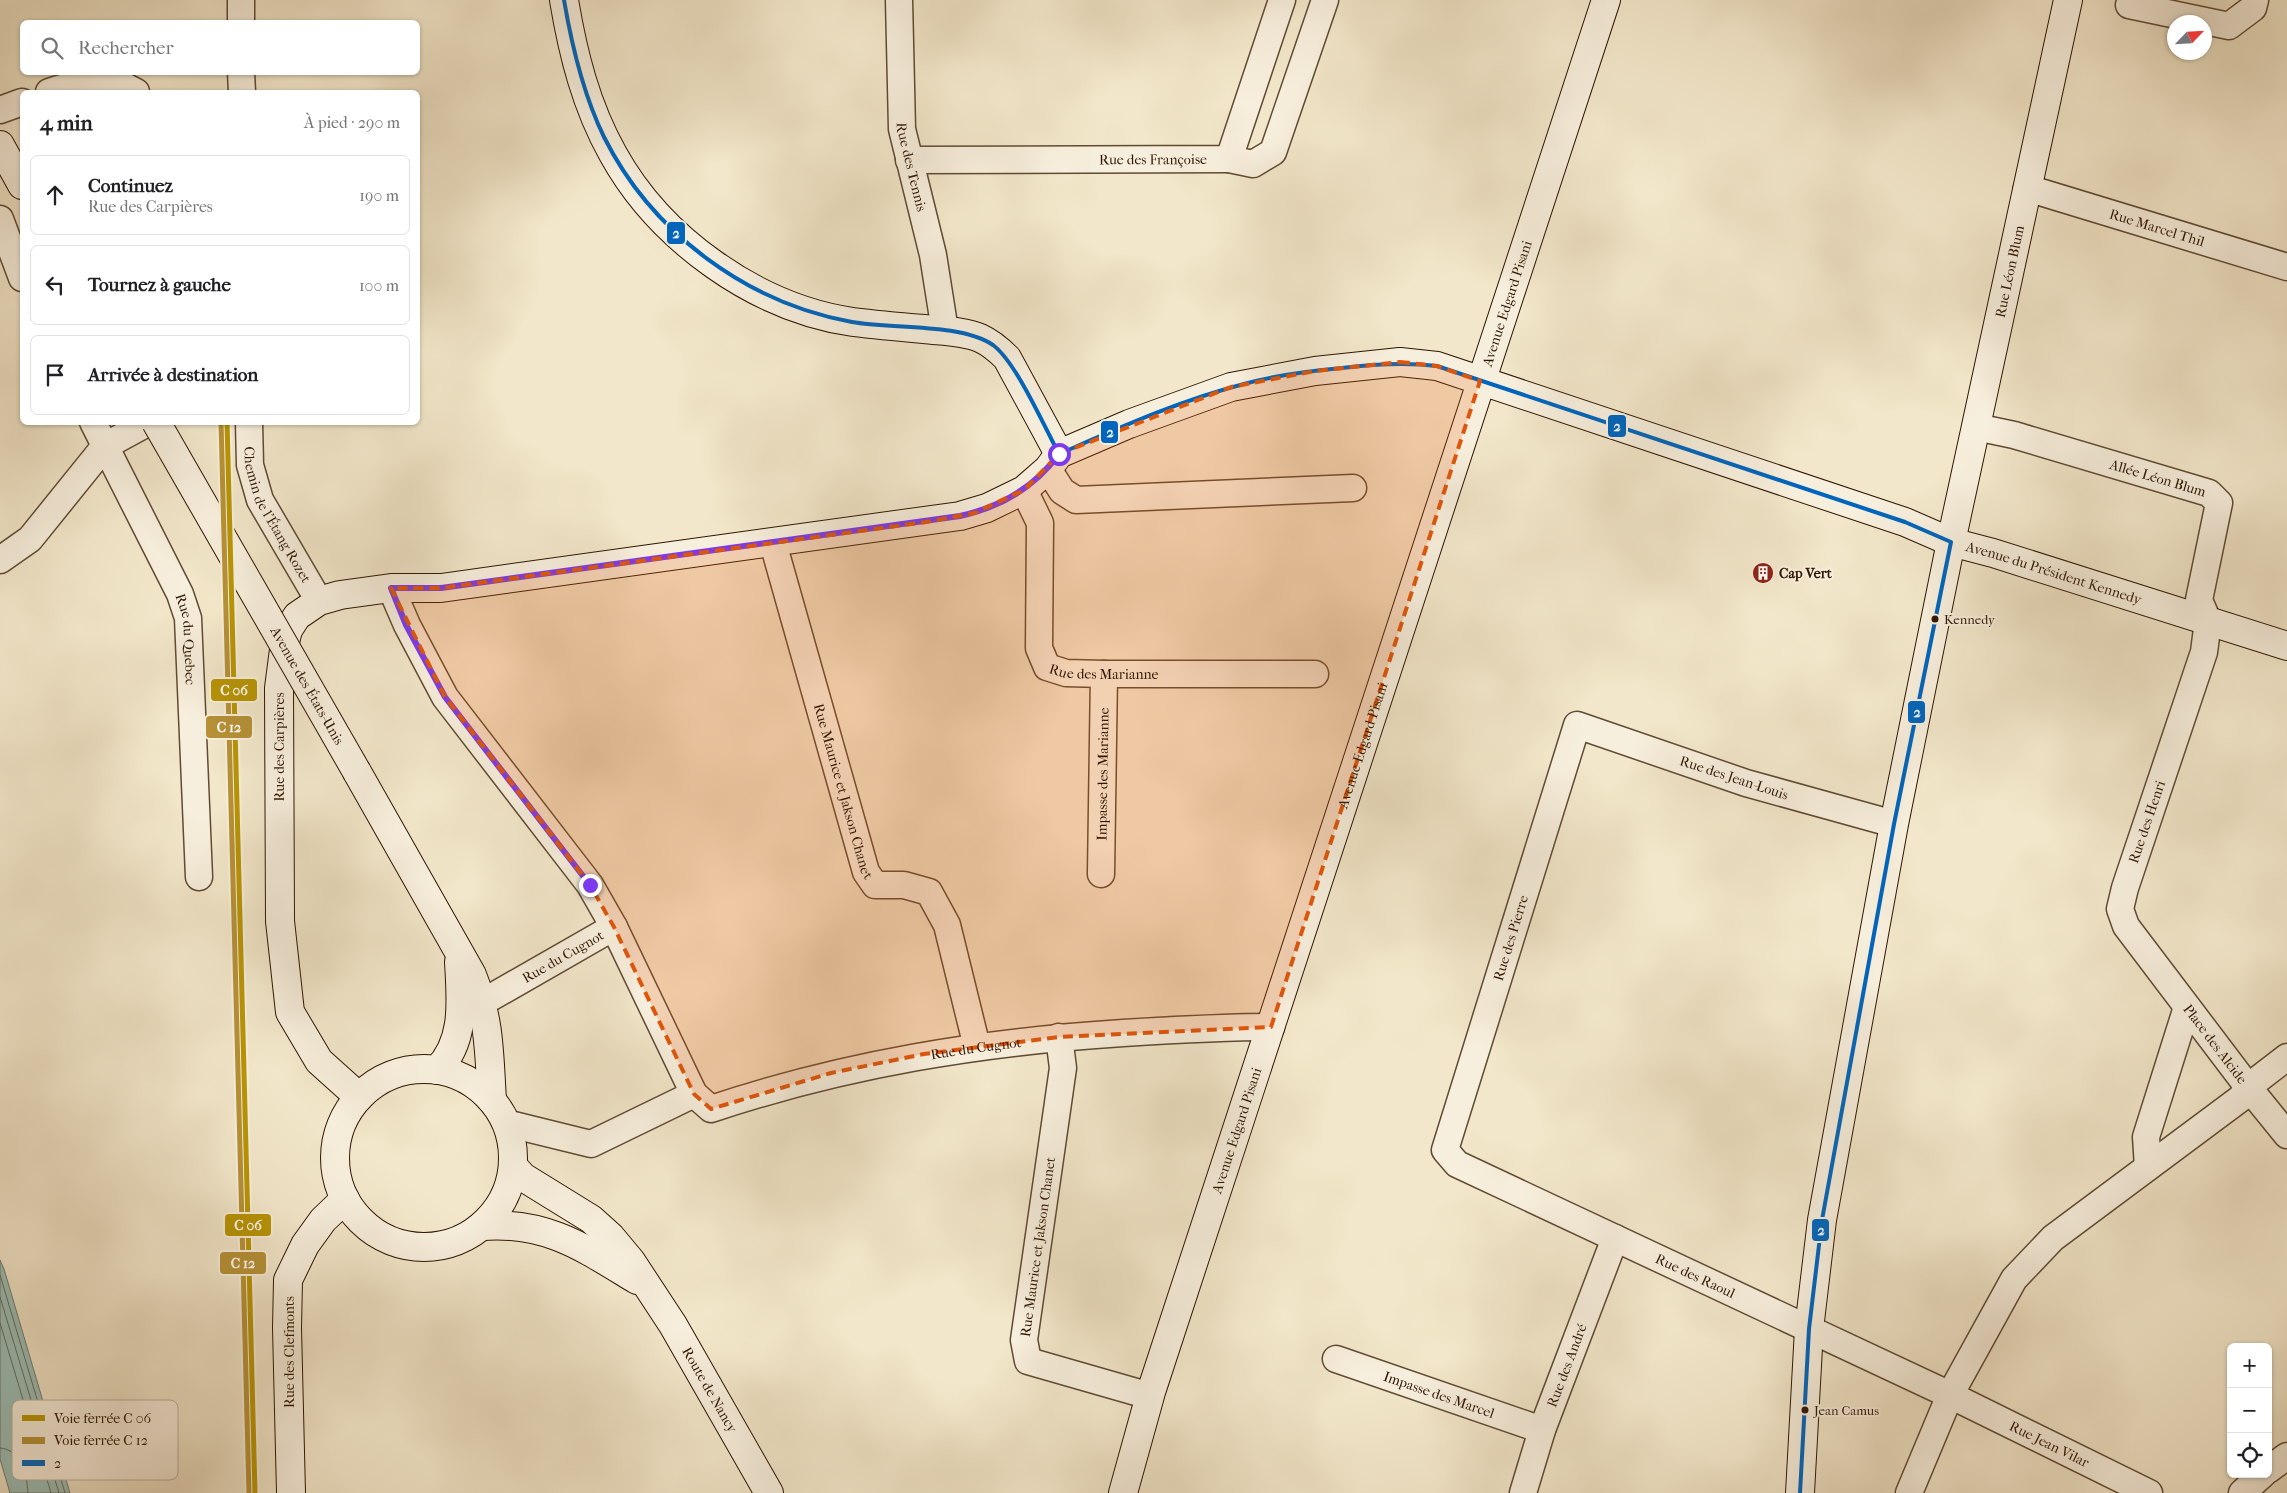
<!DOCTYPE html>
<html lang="fr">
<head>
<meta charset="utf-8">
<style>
	:root { --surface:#fff; --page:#f2f2f2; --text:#202124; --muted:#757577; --line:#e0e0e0 }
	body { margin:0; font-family:"IM FELL French Canon",serif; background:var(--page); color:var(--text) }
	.controls { position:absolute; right:15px; bottom:15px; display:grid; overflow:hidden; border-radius:8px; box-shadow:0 1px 4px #0004 }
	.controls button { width:45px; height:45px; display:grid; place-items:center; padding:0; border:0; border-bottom:1px solid var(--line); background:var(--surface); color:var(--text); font:25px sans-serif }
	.compass { position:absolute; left:2167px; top:15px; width:45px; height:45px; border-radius:50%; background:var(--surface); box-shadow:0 1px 4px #0004; rotate:65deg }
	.stop { position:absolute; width:15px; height:15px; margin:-11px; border:4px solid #7c3aed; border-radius:50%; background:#fff }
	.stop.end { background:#7c3aed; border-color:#fff; box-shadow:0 1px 5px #0008 }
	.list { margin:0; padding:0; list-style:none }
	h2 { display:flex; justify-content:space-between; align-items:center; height:65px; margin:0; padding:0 20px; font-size:21px }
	h2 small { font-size:16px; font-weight:400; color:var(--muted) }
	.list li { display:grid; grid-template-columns:32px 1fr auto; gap:15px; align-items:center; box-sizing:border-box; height:80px; margin:0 10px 10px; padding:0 10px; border:1px solid var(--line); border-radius:8px }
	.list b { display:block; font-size:19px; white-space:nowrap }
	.list p { margin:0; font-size:16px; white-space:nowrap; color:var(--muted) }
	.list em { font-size:16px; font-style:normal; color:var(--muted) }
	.icon { flex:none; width:28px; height:28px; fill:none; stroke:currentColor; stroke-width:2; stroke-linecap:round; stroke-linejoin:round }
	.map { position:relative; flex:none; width:2287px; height:1493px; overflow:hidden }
	.search { position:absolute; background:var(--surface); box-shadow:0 1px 4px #0004; left:20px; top:20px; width:400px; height:55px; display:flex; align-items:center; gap:12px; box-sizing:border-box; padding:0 18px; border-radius:8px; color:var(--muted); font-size:19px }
	.panel { position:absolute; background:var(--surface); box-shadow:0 1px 4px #0004; left:20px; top:90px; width:400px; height:335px; border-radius:8px }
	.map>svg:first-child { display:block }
	.water { fill:#9bbfb8; stroke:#707b6f }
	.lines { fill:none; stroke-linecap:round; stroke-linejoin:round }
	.shore { stroke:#656a5c; stroke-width:1 }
	.street-casing { stroke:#604a33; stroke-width:29 }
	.secondary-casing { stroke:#2f1501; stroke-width:30 }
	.street { stroke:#f7efdd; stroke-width:26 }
	.secondary { stroke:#f7efdd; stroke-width:28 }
	.secondary-bridge-casing { stroke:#2f1501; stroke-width:30; stroke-linecap:butt }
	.secondary-bridge { stroke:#f7efdd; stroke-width:28 }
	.bus-1-casing { stroke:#f7efdd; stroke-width:8 }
	.bus-1 { stroke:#0065bd; stroke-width:4 }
	.rail-1-casing { stroke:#f7efdd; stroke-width:9 }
	.rail-2-casing { stroke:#f7efdd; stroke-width:9 }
	.rail-1 { stroke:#b89504; stroke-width:5 }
	.rail-2 { stroke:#b69136; stroke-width:5 }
	.route { stroke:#7c3aed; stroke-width:6 }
	.marked { fill:#df560b; fill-opacity:0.2; stroke:#df560b; stroke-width:4; stroke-dasharray:10 6; stroke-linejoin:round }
	.bus-dot { fill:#2f1501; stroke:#f7efdd; stroke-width:2 }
	.labels { text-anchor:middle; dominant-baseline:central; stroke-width:4; stroke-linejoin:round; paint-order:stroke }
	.bus-label { font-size:13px; fill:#2f1501; stroke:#f7efdd; text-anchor:start }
	.street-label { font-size:14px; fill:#2f1501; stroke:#f7efdd }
	.poi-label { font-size:14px; font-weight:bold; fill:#2f1501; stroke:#f7efdd; text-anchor:start }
	.key { fill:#f7efdd; stroke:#bbae9b; stroke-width:1 }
	.key-label { font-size:14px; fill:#2f1501 }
	.line-badge { stroke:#f7efdd; stroke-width:2 }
	.badge-label { font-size:14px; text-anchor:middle; font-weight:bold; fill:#fff }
</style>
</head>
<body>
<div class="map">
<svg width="2287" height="1493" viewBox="0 0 2287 1493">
	<rect width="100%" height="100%" fill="#f2e7ca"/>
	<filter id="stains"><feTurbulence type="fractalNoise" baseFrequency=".004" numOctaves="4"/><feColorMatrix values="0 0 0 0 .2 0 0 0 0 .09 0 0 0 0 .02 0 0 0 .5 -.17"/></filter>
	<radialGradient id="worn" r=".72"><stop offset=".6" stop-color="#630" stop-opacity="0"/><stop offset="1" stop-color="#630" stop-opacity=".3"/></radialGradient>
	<!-- water -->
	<path class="water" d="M0 1260 4 1269 70 1493H10L0 1459Z"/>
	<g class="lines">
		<!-- shore -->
		<g class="shore">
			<path d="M0 1275 65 1493"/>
			<path d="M0 1297 59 1493"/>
			<path d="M0 1323 51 1493"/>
			<path d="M0 1448C21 1449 27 1476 28 1493"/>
		</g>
		<!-- street casing -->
		<g class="street-casing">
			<g id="street">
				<path d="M241 0V22"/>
				<path id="s1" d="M899 0 902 129 933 255 945 331"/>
				<path d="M2129 5 2229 26 2253 8 2255 0"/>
				<path d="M241 72 242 92"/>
				<path d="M49 92C79 82 108 74 136 92"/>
				<path d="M0 110 22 102"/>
				<path d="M1229 159 1253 164 1273 152 1325 0"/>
				<path id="s2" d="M909 160 1229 159 1282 0"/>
				<path id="s3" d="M2027 188 2287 267"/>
				<path d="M0 219 22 278"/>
				<path id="s4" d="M93 422 180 594 188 618 199 877"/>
				<path id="s5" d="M249 422 250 465 260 500 319 601"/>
				<path id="s6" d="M1976 427 2014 435 2209 493 2219 503 2199 600 2208 621 2204 652 2125 888 2120 909 2126 926 2248 1087 2287 1135"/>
				<path d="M1048 469 1062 491 1076 500 1353 488"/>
				<path id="s7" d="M1024 490 1040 523 1039 648 1047 667 1066 673 1104 674H1315"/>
				<path id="s8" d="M773 543 866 872 875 885H904L929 892 947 925 977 1047"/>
				<path d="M0 560 30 539 105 446 149 422"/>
				<path d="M391 588 407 625 445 697 590 885 614 927"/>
				<path id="s9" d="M1894 824 1746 783 1577 725 1445 1150 1457 1164 1950 1395 2149 1493"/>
				<path id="s10" d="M1101 874 1104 674"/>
				<path id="s11" d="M483 1002 614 927 694 1094 591 1144 506 1123"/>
				<path d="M1059 1037 1063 1068 1024 1340 1028 1361 1150 1396"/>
				<path id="s12" d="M694 1094 711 1109C846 1064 981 1042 1123 1033 1172 1030 1221 1027 1271 1027"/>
				<path d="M2148 1167 2146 1137 2187 1007"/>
				<path id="s13" d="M1336 1359 1542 1430"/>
				<path d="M2268 1470 2287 1456"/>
				<path id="s14" d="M1523 1493 1542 1430 1615 1238"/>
				<path d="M1909 1493 1950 1395 2014 1279 2053 1238 2241 1098 2248 1087 2287 1057"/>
				<path d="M2242 1493 2263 1474"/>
			</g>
		</g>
		<!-- secondary casing -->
		<g class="secondary-casing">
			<g id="secondary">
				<path d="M564 0C573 54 586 106 613 154 660 239 756 308 853 322 877 325 900 327 924 329 942 331 964 331 980 338 991 343 999 350 1007 358L1059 454"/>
				<path d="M0 145 22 185"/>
				<path d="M357 772 472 975C490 1020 489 1053 492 1100"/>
				<circle cx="424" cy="1158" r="89"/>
				<path d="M437 1070C466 1041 461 1000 459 962"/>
				<path id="s15" d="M359 1097 319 1061 290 1012 280 921 279 688 285 642 288 630 297 616 319 601 340 595 391 588H441L960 516 987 508 1024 490 1048 469 1059 454 1129 424 1231 387 1315 371 1400 362 1437 366 1905 522 1951 542 1993 553 2287 646"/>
				<path id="s16" d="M513 1166 523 1177 591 1219 611 1237 631 1261 673 1325 769 1493"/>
				<path d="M482 1226C547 1221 584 1248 637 1280"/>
				<path d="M291 1493 287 1328 288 1280 305 1245 323 1220 345 1199"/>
				<path id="s17" d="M1123 1493 1151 1392 1606 0"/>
				<path id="s18" d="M1800 1493 1809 1329 1822 1220 1894 824 1951 542 2068 0"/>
			</g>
		</g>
		<!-- street -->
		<use href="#street" class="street"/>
		<!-- secondary -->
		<use href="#secondary" class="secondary"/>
		<!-- secondary-bridge casing -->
		<g class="secondary-bridge-casing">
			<g id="secondary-bridge">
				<path id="s19" d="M156 422 357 772"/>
			</g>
		</g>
		<!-- secondary-bridge -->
		<use href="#secondary-bridge" class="secondary-bridge"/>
		<!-- bus-1 casing -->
		<g class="bus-1-casing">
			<path id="bus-1" d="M564 0C572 47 583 94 604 137 652 233 747 303 852 322 892 329 961 323 993 345 1016 362 1044 426 1059 454 1119 428 1181 400 1244 384 1276 375 1309 371 1342 368 1374 364 1405 362 1437 366L1905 522 1951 542 1894 824 1822 1220 1809 1329 1800 1493"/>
		</g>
		<!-- bus-1 -->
		<use href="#bus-1" class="bus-1"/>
		<!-- rail-1 casing -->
		<g class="rail-1-casing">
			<path id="rail-1" d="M227 422 255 1493"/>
		</g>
		<!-- rail-2 casing -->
		<g class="rail-2-casing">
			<path id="rail-2" d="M221 422 249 1493"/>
		</g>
		<!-- rail-1 -->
		<use href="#rail-1" class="rail-1"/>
		<!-- rail-2 -->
		<use href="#rail-2" class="rail-2"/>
	</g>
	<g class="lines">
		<!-- route -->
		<path class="route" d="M590 885 445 697 406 625 391 588H441L960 516C1001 507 1034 488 1059 454"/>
	</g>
	<!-- marked area -->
	<path class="marked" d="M1400 362 1437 366 1480 381 1271 1027 1059 1037 924 1054 831 1073 711 1109 694 1094 614 927 590 885 445 697 391 588H441L926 522 974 513 1024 490 1059 454 1231 387 1315 371Z"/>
	<!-- icons -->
	<defs>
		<g id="building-disc" transform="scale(1.125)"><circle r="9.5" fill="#8f2418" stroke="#f7efdd"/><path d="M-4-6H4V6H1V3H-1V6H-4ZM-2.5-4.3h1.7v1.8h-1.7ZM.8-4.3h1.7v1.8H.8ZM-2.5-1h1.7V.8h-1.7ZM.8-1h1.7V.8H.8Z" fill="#fff"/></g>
	</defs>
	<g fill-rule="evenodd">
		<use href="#building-disc" x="1763" y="573"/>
	</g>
	<!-- markers -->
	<g class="bus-dot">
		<circle cx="1935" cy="619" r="4.5"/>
		<circle cx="1805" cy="1410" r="4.5"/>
	</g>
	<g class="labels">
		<!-- bus labels -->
		<g class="bus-label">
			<text x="1944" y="619">Kennedy</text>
			<text x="1814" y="1410">Jean Camus</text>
		</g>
		<!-- street labels -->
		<g class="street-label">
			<text stroke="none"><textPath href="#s2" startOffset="244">Rue des Françoise</textPath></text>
			<text stroke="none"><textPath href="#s1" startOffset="168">Rue des Tennis</textPath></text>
			<text stroke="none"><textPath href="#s3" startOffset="136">Rue Marcel Thil</textPath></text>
			<text stroke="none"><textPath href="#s18" startOffset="1241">Rue Léon Blum</textPath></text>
			<text stroke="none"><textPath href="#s17" startOffset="1250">Avenue Edgard Pisani</textPath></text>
			<text stroke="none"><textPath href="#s6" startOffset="189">Allée Léon Blum</textPath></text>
			<text stroke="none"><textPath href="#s5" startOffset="99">Chemin de l'Étang Rozet</textPath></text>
			<text stroke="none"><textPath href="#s15" startOffset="2348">Avenue du Président Kennedy</textPath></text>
			<text stroke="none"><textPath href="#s4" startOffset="239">Rue du Quebec</textPath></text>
			<text stroke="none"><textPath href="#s7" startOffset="240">Rue des Marianne</textPath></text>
			<text stroke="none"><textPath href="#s19" startOffset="304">Avenue des États-Unis</textPath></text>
			<text stroke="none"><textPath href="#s17" startOffset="785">Avenue Edgard Pisani</textPath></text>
			<text transform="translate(279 747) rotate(-90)">Rue des Carpières</text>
			<text stroke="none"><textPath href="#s10" startOffset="100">Impasse des Marianne</textPath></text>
			<text transform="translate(1734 778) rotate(18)">Rue des Jean-Louis</text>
			<text stroke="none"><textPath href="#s8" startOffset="258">Rue Maurice et Jakson Chanet</textPath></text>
			<text transform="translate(2147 822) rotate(-71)">Rue des Henri</text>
			<text transform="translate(1511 938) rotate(-73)">Rue des Pierre</text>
			<text stroke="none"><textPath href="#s11" startOffset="92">Rue du Cugnot</textPath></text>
			<text stroke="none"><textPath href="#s12" startOffset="295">Rue du Cugnot</textPath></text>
			<text stroke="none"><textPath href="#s6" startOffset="846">Place des Alcide</textPath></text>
			<text stroke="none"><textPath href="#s17" startOffset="380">Avenue Edgard Pisani</textPath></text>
			<text transform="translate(1038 1247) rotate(-82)">Rue Maurice et Jakson Chanet</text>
			<text stroke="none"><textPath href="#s9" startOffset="1059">Rue des Raoul</textPath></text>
			<text transform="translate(289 1352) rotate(-90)">Rue des Clefmonts</text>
			<text stroke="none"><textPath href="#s14" startOffset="135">Rue des André</textPath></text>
			<text stroke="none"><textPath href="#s16" startOffset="304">Route de Nancy</textPath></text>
			<text stroke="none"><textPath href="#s13" startOffset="109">Impasse des Marcel</textPath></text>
			<text stroke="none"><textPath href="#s9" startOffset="1451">Rue Jean Vilar</textPath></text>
		</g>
		<!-- poi labels -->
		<g class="poi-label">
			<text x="1779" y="573">Cap Vert</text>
		</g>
	</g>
	<!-- legend -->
	<rect x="12" y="1400" width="166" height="80" rx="8" class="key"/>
	<rect x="22" y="1415" width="23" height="6" fill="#b89504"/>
	<rect x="22" y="1437" width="23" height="7" fill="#b69136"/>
	<rect x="22" y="1460" width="23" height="6" fill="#0065bd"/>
	<g class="key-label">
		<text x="54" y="1423">Voie ferrée C 06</text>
		<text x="54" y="1445">Voie ferrée C 12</text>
		<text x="54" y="1468">2</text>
	</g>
	<g class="line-badge">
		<rect x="666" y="221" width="20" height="24" rx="5" fill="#0065bd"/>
		<rect x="1607" y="414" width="20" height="24" rx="5" fill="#0065bd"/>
		<rect x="1100" y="420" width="19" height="24" rx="5" fill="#0065bd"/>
		<rect x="210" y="678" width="48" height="24" rx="5" fill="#b89504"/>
		<rect x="1907" y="700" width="19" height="24" rx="5" fill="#0065bd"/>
		<rect x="205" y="715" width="48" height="24" rx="5" fill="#b69136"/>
		<rect x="224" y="1213" width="48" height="24" rx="5" fill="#b89504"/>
		<rect x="1811" y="1218" width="19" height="24" rx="5" fill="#0065bd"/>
		<rect x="219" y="1251" width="48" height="24" rx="5" fill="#b69136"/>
	</g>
	<g class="badge-label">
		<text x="676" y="238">2</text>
		<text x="1617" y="431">2</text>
		<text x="1110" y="437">2</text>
		<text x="234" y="695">C 06</text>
		<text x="1917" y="717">2</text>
		<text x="229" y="732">C 12</text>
		<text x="248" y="1230">C 06</text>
		<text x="1821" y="1235">2</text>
		<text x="243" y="1268">C 12</text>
	</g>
	<rect width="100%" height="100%" filter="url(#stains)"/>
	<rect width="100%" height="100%" fill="url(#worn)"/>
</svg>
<div class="controls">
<button>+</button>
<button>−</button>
<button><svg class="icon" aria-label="locate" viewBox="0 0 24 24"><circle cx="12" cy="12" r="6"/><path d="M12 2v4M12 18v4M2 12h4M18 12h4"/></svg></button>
</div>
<svg class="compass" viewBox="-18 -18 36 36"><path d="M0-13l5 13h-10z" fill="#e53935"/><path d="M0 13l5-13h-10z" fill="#757577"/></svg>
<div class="stop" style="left:1059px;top:454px"></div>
<div class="stop end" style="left:590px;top:885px"></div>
<div class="search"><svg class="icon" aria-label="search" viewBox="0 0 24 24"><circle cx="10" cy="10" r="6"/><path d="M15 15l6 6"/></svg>Rechercher</div>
<section class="panel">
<h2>4 min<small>À pied · 290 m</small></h2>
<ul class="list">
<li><svg class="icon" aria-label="ahead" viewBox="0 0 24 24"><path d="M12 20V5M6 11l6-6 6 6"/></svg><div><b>Continuez</b><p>Rue des Carpières</p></div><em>190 m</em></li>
<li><svg class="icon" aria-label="left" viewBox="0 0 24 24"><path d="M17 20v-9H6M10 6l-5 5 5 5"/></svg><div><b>Tournez à gauche</b></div><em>100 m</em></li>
<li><svg class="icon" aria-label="arrive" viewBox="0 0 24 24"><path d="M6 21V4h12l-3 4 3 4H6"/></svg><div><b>Arrivée à destination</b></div></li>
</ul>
</section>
</div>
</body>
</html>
